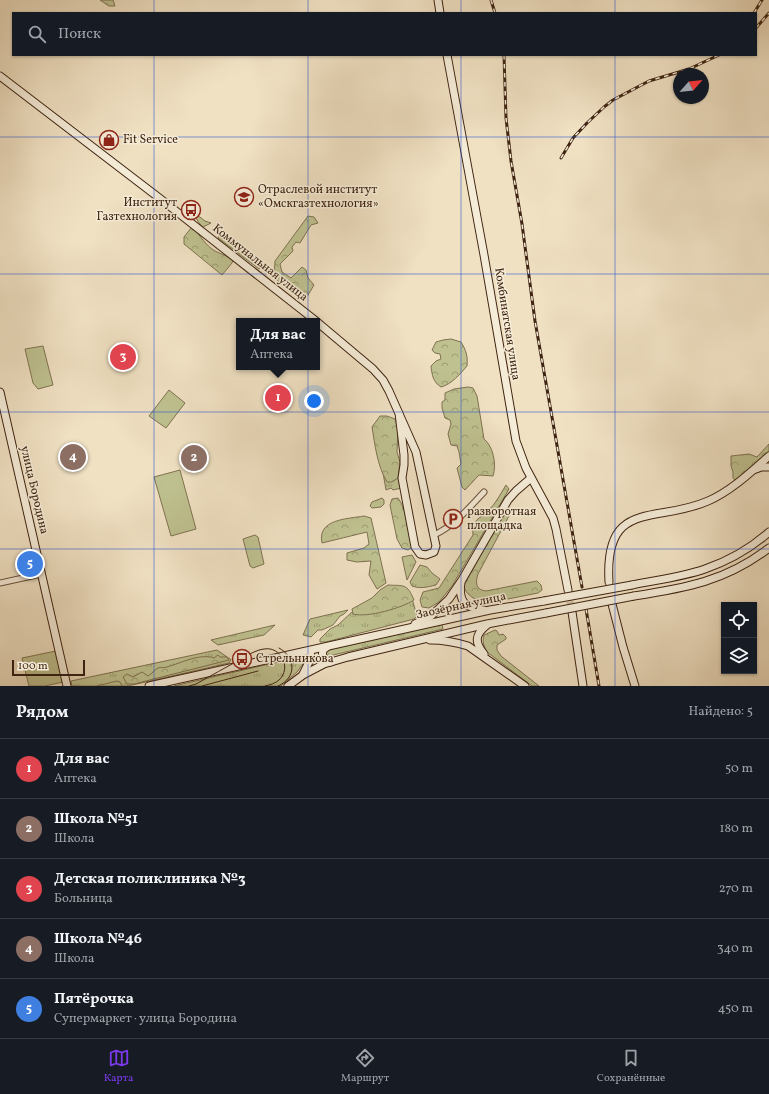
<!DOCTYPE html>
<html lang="ru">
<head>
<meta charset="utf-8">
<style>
	:root { --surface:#171b24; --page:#242831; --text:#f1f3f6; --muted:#9ea1a6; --line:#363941; --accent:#7c3aed }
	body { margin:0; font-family:Vollkorn,serif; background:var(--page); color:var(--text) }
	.controls { position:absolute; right:12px; bottom:12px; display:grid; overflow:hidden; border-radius:0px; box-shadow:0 1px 3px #0004 }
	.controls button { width:36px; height:36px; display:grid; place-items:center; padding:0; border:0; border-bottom:1px solid var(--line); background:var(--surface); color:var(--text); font:20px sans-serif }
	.compass { position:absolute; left:673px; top:68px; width:36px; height:36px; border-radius:50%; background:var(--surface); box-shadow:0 1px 3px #0004; rotate:63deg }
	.scale { position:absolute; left:12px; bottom:10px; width:73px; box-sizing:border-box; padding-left:4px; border:2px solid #3f2411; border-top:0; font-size:11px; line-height:14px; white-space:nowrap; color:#3f2411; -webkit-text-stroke:3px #f5ecd8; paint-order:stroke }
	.you { position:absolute; left:314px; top:401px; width:14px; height:14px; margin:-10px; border:3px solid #fff; border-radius:50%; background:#1a73e8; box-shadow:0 0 0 6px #1a73e833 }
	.badge { display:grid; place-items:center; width:26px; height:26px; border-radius:50%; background:var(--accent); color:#fff; font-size:13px; font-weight:700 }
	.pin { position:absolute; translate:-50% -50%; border:2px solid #fff; box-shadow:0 1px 4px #0006 }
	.popup { position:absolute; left:236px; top:318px; width:84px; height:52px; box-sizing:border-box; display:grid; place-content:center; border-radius:0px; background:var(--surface); filter:drop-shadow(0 1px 3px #0005); font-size:13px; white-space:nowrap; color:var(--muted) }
	.popup b { font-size:15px; color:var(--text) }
	.popup::after { content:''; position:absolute; left:50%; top:100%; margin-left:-8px; border:8px solid transparent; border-top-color:var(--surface) }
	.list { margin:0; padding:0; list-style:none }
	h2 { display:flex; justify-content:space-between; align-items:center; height:52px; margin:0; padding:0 16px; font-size:17px }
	h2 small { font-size:13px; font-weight:400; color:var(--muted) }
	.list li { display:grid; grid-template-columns:26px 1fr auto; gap:12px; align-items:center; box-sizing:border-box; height:60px; padding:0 16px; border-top:1px solid var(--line) }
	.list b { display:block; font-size:15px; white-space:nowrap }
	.list p { margin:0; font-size:13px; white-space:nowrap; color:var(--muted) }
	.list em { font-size:13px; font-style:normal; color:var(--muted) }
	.icon { flex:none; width:22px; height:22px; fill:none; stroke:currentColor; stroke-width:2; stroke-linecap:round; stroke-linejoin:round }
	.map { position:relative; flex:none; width:769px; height:686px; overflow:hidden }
	.search { position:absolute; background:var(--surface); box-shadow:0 1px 3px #0004; left:12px; right:12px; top:12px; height:44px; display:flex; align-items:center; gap:10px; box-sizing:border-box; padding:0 14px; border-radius:0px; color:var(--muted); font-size:15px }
	.sheet { height:352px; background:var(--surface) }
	nav { display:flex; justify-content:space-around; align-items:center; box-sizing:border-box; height:56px; border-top:1px solid var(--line); background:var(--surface); font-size:11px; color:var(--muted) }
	nav a { display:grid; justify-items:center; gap:2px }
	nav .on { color:var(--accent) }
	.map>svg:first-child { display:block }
	.grass { fill:url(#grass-tufts); stroke:#7f7250 }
	.forest { fill:url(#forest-crowns); stroke:#7f7250 }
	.park { fill:#bfc190; stroke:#7f7250 }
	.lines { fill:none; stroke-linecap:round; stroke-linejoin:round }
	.secondary-tunnel { stroke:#cdbb9f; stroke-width:7; stroke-dasharray:7 3.5; stroke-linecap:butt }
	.street-casing { stroke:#6b533e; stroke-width:7 }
	.secondary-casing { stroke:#3f2411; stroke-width:9 }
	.street { stroke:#f5ecd8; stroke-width:5 }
	.secondary { stroke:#f5ecd8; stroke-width:7 }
	.tram { stroke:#3f2411; stroke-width:1 }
	.rail-casing { stroke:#3f2411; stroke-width:3 }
	.rail { stroke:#f5ecd8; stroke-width:1.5; stroke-dasharray:4.5; stroke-linecap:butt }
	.secondary-bridge-casing { stroke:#3f2411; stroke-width:9; stroke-linecap:butt }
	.secondary-bridge { stroke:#f5ecd8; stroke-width:7 }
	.grid { fill:none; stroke:#1d4ed8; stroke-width:1; stroke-opacity:0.55 }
	.labels { text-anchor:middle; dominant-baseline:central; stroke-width:3; stroke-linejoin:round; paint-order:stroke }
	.poi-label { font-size:12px; fill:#3f2411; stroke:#f5ecd8; text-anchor:start }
	.street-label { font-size:12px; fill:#3f2411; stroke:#f5ecd8 }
</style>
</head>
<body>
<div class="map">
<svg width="769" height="686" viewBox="0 0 769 686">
	<defs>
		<pattern id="grass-tufts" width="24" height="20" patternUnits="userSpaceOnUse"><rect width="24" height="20" fill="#bfc190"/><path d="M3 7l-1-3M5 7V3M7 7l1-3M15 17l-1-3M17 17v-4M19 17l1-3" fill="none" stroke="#9d9d74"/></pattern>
		<pattern id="forest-crowns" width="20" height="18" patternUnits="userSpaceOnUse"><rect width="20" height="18" fill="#bfc190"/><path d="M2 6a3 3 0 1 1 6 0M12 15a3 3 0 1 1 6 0" fill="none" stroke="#9d9d74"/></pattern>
	</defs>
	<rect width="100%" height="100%" fill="#f0e1c3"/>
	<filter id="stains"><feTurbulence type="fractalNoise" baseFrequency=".005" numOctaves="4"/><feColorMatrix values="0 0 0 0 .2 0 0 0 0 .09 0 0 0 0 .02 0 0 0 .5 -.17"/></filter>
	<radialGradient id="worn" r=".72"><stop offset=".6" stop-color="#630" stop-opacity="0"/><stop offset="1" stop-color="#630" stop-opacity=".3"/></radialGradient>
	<!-- grass -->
	<g class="grass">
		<path d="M192 211 205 221 211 223 203 227C197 222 196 216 191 212Z"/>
		<path d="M221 232 263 266 259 269 218 238Z"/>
		<path d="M382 467 399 468 401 488 393 490 391 488 386 490Z"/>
		<path d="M412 555 416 562 407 580 402 557Z"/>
		<path d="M420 565 427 567 432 573 440 579 436 585C427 587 421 589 412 586L410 582Z"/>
		<path d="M410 596 413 602 417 616 414 619 326 642H320V639L330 629 338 625 352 612Z"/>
		<path d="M348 610 344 614 340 616 333 625 322 630H318L311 637 303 635 310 619Z"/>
		<path d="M442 624 443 629 329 656 327 655 325 653 327 650 332 649Z"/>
		<path d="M275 625 264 635 218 645 211 640Z"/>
		<path d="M217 650 230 659 231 660 229 663 128 686H72L71 681Z"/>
		<path d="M308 655V657L297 672 281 686H174Z"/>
	</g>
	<!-- forest -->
	<g class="forest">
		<path d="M100 0H113L115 6H109Z"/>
		<path d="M308 216 314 217 318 223 311 225 300 243 296 242 292 247 293 251 280 264 282 272 291 278 302 267 306 270 308 278 314 285 304 302 274 278 275 261Z"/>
		<path d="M191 228H193C200 235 206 246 215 251 221 254 227 256 233 260L232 263 222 275 184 244V237Z"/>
		<path d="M451 339 461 342C466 350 468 356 467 366 460 374 452 384 441 387 433 382 432 375 431 366L436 361 441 359 440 354 435 353 432 350 436 342 443 340Z"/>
		<path d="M468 387 473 388 477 396 484 439C493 446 497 464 493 476L479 475 465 490 462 487 457 468 461 464 459 452 457 446 451 445 448 434 451 424 450 420 445 418 442 408V402L445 400V393L454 389Z"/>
		<path d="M380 416H387L395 419 398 429 397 452 400 462 398 478 392 482H387C377 465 375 445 372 427Z"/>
		<path d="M769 444V452L736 481 733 478V472L731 466V456L749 454 757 457Z"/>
		<path d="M506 485 509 489 452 586 439 602 429 608 422 607 420 600 423 592 439 588 473 535C471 519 480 519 489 510 496 503 501 493 506 485Z"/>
		<path d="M382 498 384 500V504L381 507 372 508 370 506 372 502Z"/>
		<path d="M398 498C406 508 410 534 412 547L408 550 402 548 397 539 390 505 392 499Z"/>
		<path d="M507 510 508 511 510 514 478 574C475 583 476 590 486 591L537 581 541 585 542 590 538 593 483 604C475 599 464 594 464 585L505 511Z"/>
		<path d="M364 516 371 518 386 583 377 589 369 575 371 561 357 562 347 560V553L364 548 369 544 367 532 322 543C317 519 347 519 364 516Z"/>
		<path d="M388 585C404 586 407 583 414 600 402 608 367 618 353 614L352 609 372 598 380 590Z"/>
		<path d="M495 630 497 631 499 635 503 634 506 637V639L497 645V650L501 656 539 686H532L487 652C484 646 482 642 484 635Z"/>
		<path d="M218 655 220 657H227L229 660 134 684H127L123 677 127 674 133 677 142 672 148 676C152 674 154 670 158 668 161 667 164 668 167 667 181 663 200 653 214 658Z"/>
		<path d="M117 681 120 682 122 686H97Z"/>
	</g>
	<!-- park -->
	<g class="park">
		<path d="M43 346 53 385 38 389 33 383 25 349Z"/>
		<path d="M169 390 185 403 166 428 149 416Z"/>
		<path d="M180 470 196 529 171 536 154 477Z"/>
		<path d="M255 535 258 537 264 564 253 568 250 566 243 539Z"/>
		<path d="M56 651 63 682 45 686H29L22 658Z"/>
	</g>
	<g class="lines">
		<!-- secondary-tunnel -->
		<path class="secondary-tunnel" d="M568 591 572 612"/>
		<!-- street casing -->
		<g class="street-casing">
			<g id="street">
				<path d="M434 535C454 526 469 508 484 492"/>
				<path d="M0 583 41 574"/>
			</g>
		</g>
		<!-- secondary casing -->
		<g class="secondary-casing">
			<g id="secondary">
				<path d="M438 0 440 13"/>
				<path d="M447 55 484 255 516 441 526 468 553 518 556 529 568 590"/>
				<path d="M0 76 158 197 316 321"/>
				<path d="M317 322 373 369 383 380 389 391 416 452 436 546 434 552 426 555 420 554 415 547 402 478 404 465V455L399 413"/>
				<path d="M0 392 67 686"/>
				<path d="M756 469 761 467H769"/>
				<path d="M461 582C458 602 465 608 484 610"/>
				<path d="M609 582C604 498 656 524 708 501 731 491 751 472 769 456"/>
				<path d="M632 585C656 580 682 577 705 569 728 561 751 548 769 532"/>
				<path d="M634 596C686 588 726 581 769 548"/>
				<path d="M612 604 623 647 635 686"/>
				<path d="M572 612 583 686"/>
				<path d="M415 624 431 616 449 599 462 580 508 500 516 491 531 478"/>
				<path d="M430 640C443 640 455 642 468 646L525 686"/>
				<path d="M327 647 323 650C321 658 325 660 331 662"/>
				<path d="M484 654C475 643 474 635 487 625"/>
				<path d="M303 674 311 658 310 651"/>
				<path d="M149 686 490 610 544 601"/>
				<path d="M288 686 303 675 324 664 348 657 487 624 546 613"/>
			</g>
		</g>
		<!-- street -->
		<use href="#street" class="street"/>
		<!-- secondary -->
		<use href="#secondary" class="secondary"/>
		<!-- tram -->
		<g class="tram">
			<path d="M189 686 196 684C211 676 226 667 241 659 248 655 256 650 264 649 281 646 292 668 279 680 276 683 270 685 265 686"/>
			<path d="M202 686 258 671"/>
			<path d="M278 686C297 678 296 657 279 648"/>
		</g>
		<!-- rail casing -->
		<g class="rail-casing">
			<g id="rail">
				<path d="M491 0 495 13"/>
				<path d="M754 13 762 0"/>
				<path d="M756 28 769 13"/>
				<path d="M504 55 506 118 511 161 522 224 535 321 582 587"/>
				<path d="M561 158 573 138 587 123 604 107 613 100 649 81 689 69 719 55"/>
				<path d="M586 609 599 686"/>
			</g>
		</g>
		<!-- rail -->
		<use href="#rail" class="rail"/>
		<!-- secondary-bridge casing -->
		<g class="secondary-bridge-casing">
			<g id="secondary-bridge">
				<path d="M544 601 632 585"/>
				<path d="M546 613 634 596"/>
			</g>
		</g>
		<!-- secondary-bridge -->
		<use href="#secondary-bridge" class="secondary-bridge"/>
	</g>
	<!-- grid -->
	<path class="grid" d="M154 0V13M308 0V13M461 0V13M615 0V13M154 55V686M308 55V686M461 55V686M615 55V686M0 137H769M0 274H769M0 412H769M0 549H769"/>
	<!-- icons -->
	<defs>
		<g id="shop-ring" transform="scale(1)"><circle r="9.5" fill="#f5ecd8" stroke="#8f2418" stroke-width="1.5"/><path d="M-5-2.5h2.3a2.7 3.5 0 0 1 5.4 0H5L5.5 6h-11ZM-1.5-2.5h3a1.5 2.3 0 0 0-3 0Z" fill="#8f2418"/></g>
		<g id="university-ring" transform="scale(1)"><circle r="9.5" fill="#f5ecd8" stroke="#8f2418" stroke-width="1.5"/><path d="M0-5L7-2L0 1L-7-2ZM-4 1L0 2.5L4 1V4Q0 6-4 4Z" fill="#8f2418"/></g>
		<g id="bus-ring" transform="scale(1)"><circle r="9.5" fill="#f5ecd8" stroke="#8f2418" stroke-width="1.5"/><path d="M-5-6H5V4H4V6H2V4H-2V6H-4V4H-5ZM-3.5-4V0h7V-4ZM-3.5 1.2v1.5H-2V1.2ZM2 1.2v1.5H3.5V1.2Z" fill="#8f2418"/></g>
		<g id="parking-ring" transform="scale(1)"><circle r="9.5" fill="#f5ecd8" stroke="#8f2418" stroke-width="1.5"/><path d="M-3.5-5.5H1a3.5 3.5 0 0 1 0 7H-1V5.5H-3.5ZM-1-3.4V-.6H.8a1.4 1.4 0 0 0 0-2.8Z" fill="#8f2418"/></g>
	</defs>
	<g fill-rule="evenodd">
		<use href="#shop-ring" x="109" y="140"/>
		<use href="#university-ring" x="244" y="197"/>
		<use href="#bus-ring" x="191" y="210"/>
		<use href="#parking-ring" x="453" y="519"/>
		<use href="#bus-ring" x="242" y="659"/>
	</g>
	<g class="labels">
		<!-- poi labels -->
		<g class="poi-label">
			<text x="123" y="140">Fit Service</text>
			<text x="258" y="190">Отраслевой институт<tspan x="258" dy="14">«Омскгазтехнология»</tspan></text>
			<text x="177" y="203" text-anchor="end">Институт<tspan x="177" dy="14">Газтехнология</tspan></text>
			<text x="467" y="512">разворотная<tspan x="467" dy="14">площадка</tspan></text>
			<text x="256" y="659">Стрельникова</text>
		</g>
		<!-- street labels -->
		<g class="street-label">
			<text transform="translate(260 263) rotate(38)">Коммунальная улица</text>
			<text transform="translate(507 324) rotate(81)">Комбинатская улица</text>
			<text transform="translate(34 490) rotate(77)">улица Бородина</text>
			<text transform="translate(461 606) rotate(-12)">Заозёрная улица</text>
		</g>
	</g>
	<rect width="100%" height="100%" filter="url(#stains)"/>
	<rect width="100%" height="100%" fill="url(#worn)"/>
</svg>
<div class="controls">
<button><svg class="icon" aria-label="locate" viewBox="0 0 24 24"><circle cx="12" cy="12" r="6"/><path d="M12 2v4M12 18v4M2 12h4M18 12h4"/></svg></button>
<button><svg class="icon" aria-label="layers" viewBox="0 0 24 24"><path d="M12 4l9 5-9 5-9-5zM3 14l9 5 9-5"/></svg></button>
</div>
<svg class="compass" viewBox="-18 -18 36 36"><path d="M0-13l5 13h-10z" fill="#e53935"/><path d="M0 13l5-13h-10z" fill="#9ea1a6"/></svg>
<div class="scale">100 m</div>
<div class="you"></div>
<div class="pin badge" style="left:278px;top:398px;background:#e0444e">1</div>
<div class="popup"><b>Для вас</b>Аптека</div>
<div class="pin badge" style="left:194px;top:458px;background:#8d6e63">2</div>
<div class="pin badge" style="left:123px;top:357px;background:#e0444e">3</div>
<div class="pin badge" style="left:73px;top:457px;background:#8d6e63">4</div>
<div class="pin badge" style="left:30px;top:564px;background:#3f7fe0">5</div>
<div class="search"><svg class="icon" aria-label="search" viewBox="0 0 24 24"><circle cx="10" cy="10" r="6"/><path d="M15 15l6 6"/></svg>Поиск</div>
</div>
<section class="sheet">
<h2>Рядом<small>Найдено: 5</small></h2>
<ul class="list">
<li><span class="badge" style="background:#e0444e">1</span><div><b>Для вас</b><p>Аптека</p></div><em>50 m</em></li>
<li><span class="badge" style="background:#8d6e63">2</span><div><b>Школа №51</b><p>Школа</p></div><em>180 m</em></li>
<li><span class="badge" style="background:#e0444e">3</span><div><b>Детская поликлиника №3</b><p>Больница</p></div><em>270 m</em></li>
<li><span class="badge" style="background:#8d6e63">4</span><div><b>Школа №46</b><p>Школа</p></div><em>340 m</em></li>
<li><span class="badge" style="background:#3f7fe0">5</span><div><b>Пятёрочка</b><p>Супермаркет · улица Бородина</p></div><em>450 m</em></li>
</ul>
</section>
<nav>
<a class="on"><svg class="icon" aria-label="map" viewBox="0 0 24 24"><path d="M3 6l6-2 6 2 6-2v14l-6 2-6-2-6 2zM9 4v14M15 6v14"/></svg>Карта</a>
<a><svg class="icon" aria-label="directions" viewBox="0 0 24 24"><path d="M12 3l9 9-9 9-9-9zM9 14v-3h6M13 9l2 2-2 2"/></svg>Маршрут</a>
<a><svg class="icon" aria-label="saved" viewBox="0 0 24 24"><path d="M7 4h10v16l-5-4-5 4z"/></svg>Сохранённые</a>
</nav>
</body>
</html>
